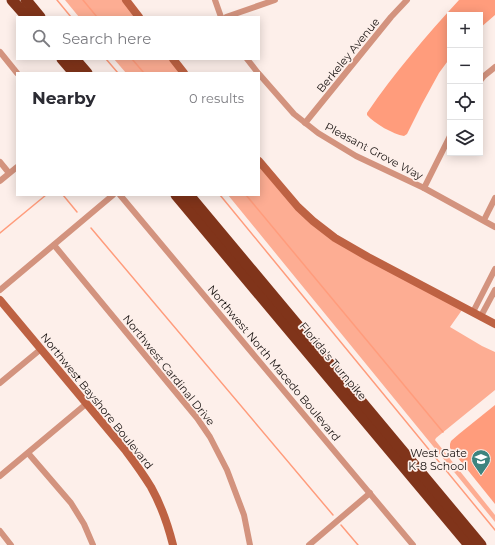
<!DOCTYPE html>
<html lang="en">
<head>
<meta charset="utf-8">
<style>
	:root { --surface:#fff; --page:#f2f2f3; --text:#2b2b33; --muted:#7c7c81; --line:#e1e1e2 }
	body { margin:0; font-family:Montserrat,sans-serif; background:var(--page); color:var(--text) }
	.controls { position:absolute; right:12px; top:12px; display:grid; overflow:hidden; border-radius:0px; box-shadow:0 2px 10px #0003 }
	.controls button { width:36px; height:36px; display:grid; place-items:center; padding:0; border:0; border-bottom:1px solid var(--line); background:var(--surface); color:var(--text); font:20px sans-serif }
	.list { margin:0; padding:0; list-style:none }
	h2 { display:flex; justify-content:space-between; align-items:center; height:52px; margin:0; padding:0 16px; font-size:17px }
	h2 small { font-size:13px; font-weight:400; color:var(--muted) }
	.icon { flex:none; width:22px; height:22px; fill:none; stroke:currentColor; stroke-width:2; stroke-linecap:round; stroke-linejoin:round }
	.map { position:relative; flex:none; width:495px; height:545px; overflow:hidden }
	.search { position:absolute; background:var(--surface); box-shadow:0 2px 10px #0003; left:16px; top:16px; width:244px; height:44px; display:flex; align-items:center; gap:10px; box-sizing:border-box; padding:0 14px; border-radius:0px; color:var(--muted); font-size:15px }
	.panel { position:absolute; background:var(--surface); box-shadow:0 2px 10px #0003; left:16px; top:72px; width:244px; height:124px; border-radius:0px }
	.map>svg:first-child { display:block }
	.forest { fill:#fdad93 }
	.water { fill:#ff9c7c }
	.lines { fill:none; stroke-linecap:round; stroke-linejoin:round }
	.stream { stroke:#ff9c7c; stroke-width:1.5 }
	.street { stroke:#d3937e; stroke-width:6 }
	.secondary { stroke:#be6243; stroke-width:8 }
	.highway { stroke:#80341a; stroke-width:11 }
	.labels { text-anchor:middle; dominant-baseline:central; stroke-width:3.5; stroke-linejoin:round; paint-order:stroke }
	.street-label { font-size:11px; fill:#1c1614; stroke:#fdefea }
	.poi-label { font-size:11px; fill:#1c1614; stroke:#fdefea; text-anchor:end }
</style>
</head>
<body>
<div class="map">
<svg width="495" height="545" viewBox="0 0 495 545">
	<rect width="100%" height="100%" fill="#fdefea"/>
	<!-- forest -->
	<g class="forest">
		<path d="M65 0H122L135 17H79Z"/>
		<path d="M114 59H170L181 73H126Z"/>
		<path d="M259 166 312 223 462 310 450 327 482 346 495 352V390L436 438 435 440 495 515V522L228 195H259Z"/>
	</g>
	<!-- water -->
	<g class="water">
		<path d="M459 0H495V15L480 28V15H450V58L439 73 422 104 407 134 404 136C393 134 375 124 367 115V113C395 72 426 36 459 0Z"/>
		<path d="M495 405V504L450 448V444L451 441 459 434Z"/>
	</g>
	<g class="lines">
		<!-- stream -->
		<g class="stream">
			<path d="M57 0 71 17"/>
			<path d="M83 0 97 17"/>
			<path d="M106 59 118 73"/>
			<path d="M132 59 144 73"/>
			<path d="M63 195 77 212"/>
			<path d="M220 195 495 530"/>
			<path d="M246 195 443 432"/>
			<path d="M91 228 333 515"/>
			<path d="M0 233 46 195"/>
			<path d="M341 525 358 545"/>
		</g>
		<!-- street -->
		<g class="street">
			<path d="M215 0 221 17"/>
			<path d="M226 17 275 0"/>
			<path d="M0 52 17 73"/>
			<path d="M247 59 258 73"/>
			<path d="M259 74 294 114 318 133 356 156 424 188 495 227"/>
			<path d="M480 81 484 76 495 67"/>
			<path d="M305 123 391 17 407 0"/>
			<path d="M0 162 9 173"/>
			<path d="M0 181 17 167"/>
			<path d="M424 188 450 136"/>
			<path d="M120 195 413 545"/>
			<path d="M484 220 495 198"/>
			<path d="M54 245 197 418 210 437 227 470 244 515 250 545"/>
			<path d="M0 290 113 195"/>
			<path d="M473 312 495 269"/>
			<path d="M481 316 495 290"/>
			<path d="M0 383 41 349"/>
			<path d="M28 453 71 503 84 524 93 545"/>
			<path d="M0 476 86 404"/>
			<path d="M0 531 11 545"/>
			<path d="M309 545 370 493"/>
		</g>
		<!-- secondary -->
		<g class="secondary">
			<path d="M126 0 139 17"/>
			<path d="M173 59 184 73"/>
			<path d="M259 161 298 207 313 221 335 238 368 257 495 324"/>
			<path d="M0 300 126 451C135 463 143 474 151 487 161 505 168 525 173 545"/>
		</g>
		<!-- highway -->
		<g class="highway">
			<path d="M12 0 27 17"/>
			<path d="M26 0 40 17"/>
			<path d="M62 59 74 73"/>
			<path d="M75 59 87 73"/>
			<path d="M176 195 469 545"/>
			<path d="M189 195 481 545"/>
		</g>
	</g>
	<!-- icons -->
	<defs>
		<g id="school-pin" transform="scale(1)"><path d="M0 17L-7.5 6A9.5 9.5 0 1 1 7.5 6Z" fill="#3d847f" stroke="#fdefea"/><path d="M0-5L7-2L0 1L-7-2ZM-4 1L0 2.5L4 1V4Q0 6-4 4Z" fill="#fff"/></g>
	</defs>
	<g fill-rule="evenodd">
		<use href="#school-pin" x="481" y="459"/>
	</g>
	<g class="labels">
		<!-- street labels -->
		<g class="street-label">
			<text transform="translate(348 55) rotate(-51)">Berkeley Avenue</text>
			<text transform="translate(374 151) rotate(28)">Pleasant Grove Way</text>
			<text transform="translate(333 361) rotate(50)">Florida's Turnpike</text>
			<text transform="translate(274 363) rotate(50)">Northwest North Macedo Boulevard</text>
			<text transform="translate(169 370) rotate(51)">Northwest Cardinal Drive</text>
			<text transform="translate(97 401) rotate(51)">Northwest Bayshore Boulevard</text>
		</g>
		<!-- poi labels -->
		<g class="poi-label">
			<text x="467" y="453">West Gate<tspan x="467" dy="13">K-8 School</tspan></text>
		</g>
	</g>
</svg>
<div class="controls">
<button>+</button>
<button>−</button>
<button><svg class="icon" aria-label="locate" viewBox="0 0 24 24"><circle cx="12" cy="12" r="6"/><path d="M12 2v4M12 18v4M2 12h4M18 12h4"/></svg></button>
<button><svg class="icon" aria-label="layers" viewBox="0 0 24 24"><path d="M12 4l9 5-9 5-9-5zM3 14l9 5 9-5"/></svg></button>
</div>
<div class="search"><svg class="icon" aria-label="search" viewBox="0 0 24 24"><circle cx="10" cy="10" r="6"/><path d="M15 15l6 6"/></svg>Search here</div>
<section class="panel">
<h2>Nearby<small>0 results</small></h2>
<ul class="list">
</ul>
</section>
</div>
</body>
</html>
